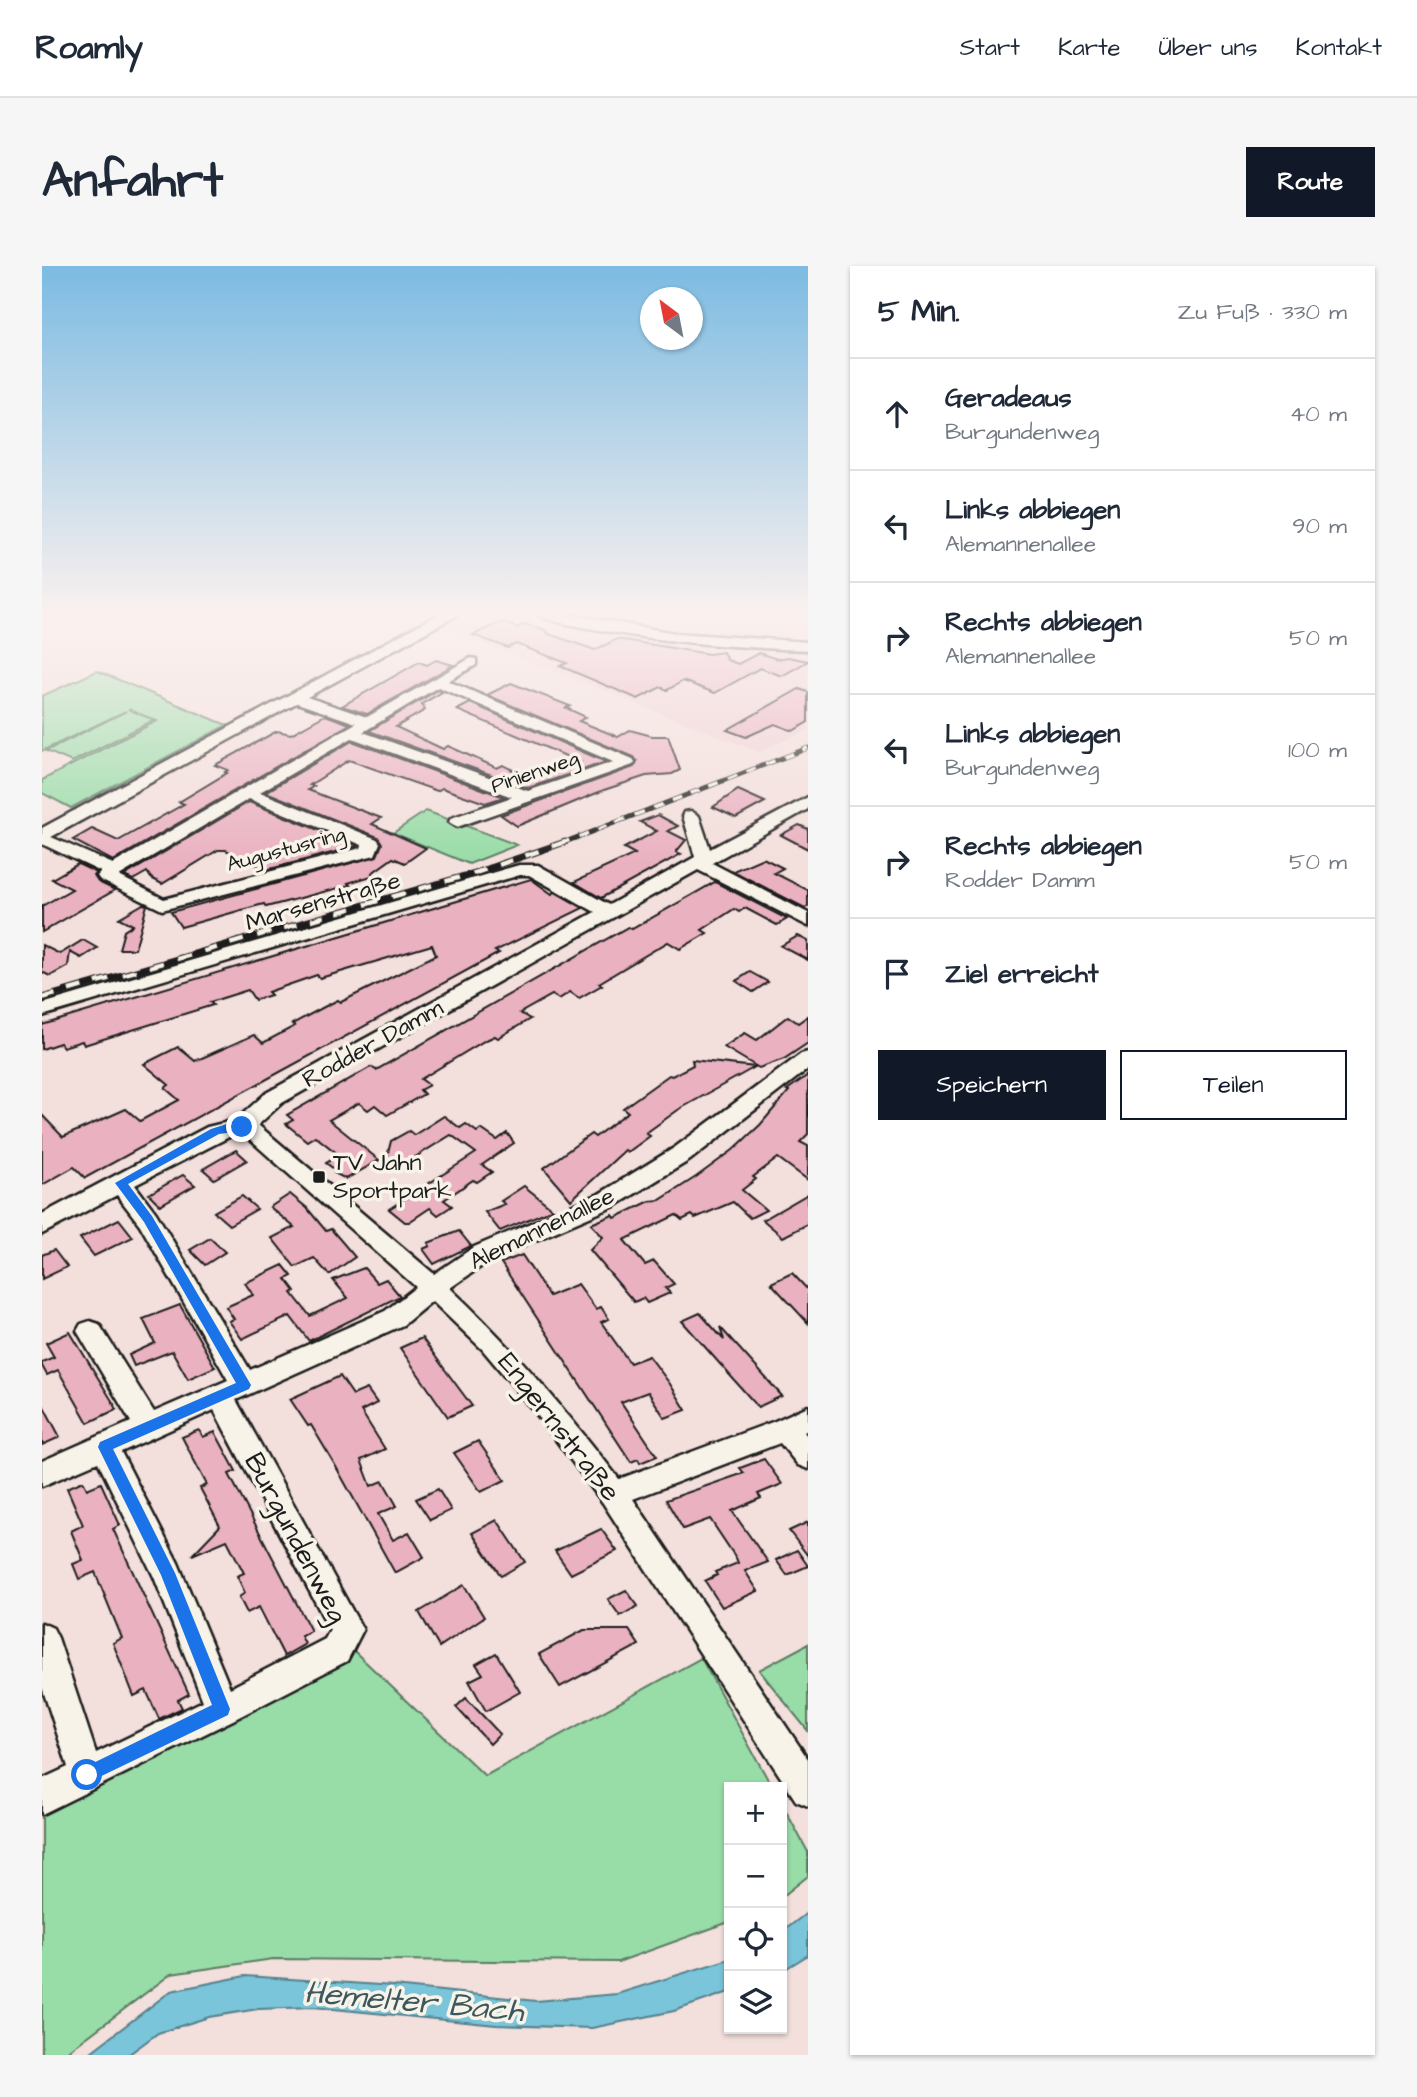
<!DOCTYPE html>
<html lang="de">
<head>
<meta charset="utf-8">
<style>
	:root { --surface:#fff; --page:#f6f6f7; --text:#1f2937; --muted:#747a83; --line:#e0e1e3; --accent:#111827 }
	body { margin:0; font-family:"Architects Daughter",sans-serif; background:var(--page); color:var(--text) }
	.controls { position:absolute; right:21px; bottom:21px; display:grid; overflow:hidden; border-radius:0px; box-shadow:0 2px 5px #0004 }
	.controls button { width:63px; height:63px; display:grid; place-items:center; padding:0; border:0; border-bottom:2px solid var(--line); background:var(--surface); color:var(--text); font:35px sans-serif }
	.compass { position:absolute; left:598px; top:21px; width:63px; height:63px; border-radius:50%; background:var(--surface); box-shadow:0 2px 5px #0004; rotate:328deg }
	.stop { position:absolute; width:21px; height:21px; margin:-16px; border:5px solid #1a73e8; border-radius:50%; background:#fff }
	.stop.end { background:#1a73e8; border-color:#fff; box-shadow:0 2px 7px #0008 }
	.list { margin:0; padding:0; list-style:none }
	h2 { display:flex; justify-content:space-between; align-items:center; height:91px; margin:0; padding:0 28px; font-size:30px }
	h2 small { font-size:23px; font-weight:400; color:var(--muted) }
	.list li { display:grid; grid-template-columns:46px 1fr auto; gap:21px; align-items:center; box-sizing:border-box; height:112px; padding:0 28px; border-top:2px solid var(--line) }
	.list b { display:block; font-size:26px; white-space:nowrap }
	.list p { margin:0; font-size:23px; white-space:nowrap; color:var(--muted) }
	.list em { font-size:23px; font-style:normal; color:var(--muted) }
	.actions { display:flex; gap:14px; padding:21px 28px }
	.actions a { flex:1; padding:16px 0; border:2px solid var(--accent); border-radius:0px; text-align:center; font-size:24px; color:var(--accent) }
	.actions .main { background:var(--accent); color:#fff }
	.icon { flex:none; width:38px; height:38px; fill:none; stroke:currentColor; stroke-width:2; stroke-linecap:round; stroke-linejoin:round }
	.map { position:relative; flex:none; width:766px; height:1789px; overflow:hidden; border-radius:0px }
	header { display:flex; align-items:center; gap:42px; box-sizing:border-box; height:98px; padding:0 35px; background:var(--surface); border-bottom:2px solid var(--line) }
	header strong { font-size:33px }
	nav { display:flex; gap:38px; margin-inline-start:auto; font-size:24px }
	.intro { display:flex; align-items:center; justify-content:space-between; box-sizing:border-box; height:168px; padding:0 42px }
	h1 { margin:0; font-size:49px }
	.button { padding:18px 32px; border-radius:0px; background:var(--accent); color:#fff; font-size:24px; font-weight:700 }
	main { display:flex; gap:42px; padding:0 42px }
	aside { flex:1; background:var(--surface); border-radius:0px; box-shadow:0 2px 5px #0004 }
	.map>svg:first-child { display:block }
	.built { fill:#f0d1d4 }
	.green { fill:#98dca7; stroke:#5a7c62; stroke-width:2 }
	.water { fill:#7ac5d9; stroke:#54818d; stroke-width:2 }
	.building { fill:#eab1c1; stroke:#1c1c1c; stroke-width:2 }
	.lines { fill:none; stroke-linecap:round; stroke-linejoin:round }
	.minor-casing { stroke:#1c1c1c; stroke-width:5 }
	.major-casing { stroke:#1c1c1c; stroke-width:5 }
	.minor { fill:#f7f3e8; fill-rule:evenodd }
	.major { fill:#f7f3e8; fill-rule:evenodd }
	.rail-far1-casing { stroke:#1c1c1c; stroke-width:5 }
	.rail-casing { stroke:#1c1c1c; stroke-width:7 }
	.rail-far1 { stroke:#f7f3e8; stroke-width:3.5; stroke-dasharray:10; stroke-linecap:butt }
	.rail { stroke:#f7f3e8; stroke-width:4.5; stroke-dasharray:14; stroke-linecap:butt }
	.route { fill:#1a73e8 }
	.poi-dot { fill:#1c1c1c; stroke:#f7f3e8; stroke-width:2.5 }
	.labels { text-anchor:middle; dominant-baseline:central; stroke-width:7; stroke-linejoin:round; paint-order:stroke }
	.far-street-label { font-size:21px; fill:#1c1c1c; stroke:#f7f3e8 }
	.street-label { font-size:24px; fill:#1c1c1c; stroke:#f7f3e8 }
	.poi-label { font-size:24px; fill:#1c1c1c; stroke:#f7f3e8; text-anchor:start }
	.near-street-label { font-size:28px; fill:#1c1c1c; stroke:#f7f3e8 }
	.near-water-label { font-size:32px; font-style:italic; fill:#3d575e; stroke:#f7f3e8 }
</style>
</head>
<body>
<header>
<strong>Roamly</strong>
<nav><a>Start</a><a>Karte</a><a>Über uns</a><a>Kontakt</a></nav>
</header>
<div class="intro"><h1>Anfahrt</h1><a class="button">Route</a></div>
<main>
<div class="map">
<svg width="766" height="1789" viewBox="0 0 766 1789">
	<rect width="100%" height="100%" fill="#f3dfdc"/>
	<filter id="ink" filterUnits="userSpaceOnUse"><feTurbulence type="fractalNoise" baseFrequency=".0143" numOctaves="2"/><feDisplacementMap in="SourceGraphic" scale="14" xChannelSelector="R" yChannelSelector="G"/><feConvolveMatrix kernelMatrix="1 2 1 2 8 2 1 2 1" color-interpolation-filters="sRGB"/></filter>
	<g filter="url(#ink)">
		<!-- built -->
		<path class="built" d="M424 347H766V464L717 486 402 362Z"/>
		<!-- green -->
		<g class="green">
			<path d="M55 405 185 459 29 542 0 527V514L115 455 86 443 112 454 30 496 4 485 84 445 0 485V430Z"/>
			<path d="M384 545 475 579 427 598 351 567Z"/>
			<path d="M766 1378V1465L717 1404Z"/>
			<path d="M311 1384 443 1510 659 1392 730 1521H687V1656L576 1696 231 1693 129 1708 21 1789H0V1542Z"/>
			<path d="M740 1538 766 1586V1610L740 1631Z"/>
		</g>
		<!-- water -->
		<g class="water">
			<path d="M766 1646V1689L740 1705V1666Z"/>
			<path d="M687 1693V1726L632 1745 550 1762 454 1759 271 1741 216 1743 167 1751 116 1767 86 1789H45L129 1725 203 1710 352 1720 494 1735 575 1728Z"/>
		</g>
		<!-- building -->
		<g class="building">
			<path d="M459 356 475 362 482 358 501 363 507 368 553 384 575 373 667 388 681 386 685 394 696 398 717 387 735 393 746 391 766 395 740 410 718 402 673 427 641 415 625 424 619 421 596 433 518 400 525 397 474 378 466 382 431 369Z"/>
			<path d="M394 394 411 399 325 448 300 440 377 396 385 399Z"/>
			<path d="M469 417 528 440 524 442 544 451 537 455 576 471 588 464 610 470H626L638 504 630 508 604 510 562 524 475 560 459 549 592 501 595 495 592 491 445 429Z"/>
			<path d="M757 423 766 426V456L751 465 733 458 704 471 685 464Z"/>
			<path d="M396 424 400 426 380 438 383 444 354 461 401 483 406 480 455 502 461 499 489 513 538 496 415 444 428 437 564 496 486 522 327 465Z"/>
			<path d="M283 449 308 458 71 595 31 574 50 563 76 575 142 538 137 536 185 507 183 506 186 504 173 499 235 465 249 468Z"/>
			<path d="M310 475 462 531 443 537 400 522 395 525 307 494 268 519 272 520 266 524 339 552 330 558 384 582 363 597 351 592 330 607 333 609 306 617 308 619 224 641 222 638 214 640 139 661 129 646 335 590 340 578 336 571 224 526Z"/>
			<path d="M696 524 723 536 694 552 671 541Z"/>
			<path d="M207 536 316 580 224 604 184 584H176L120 618 109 612 105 606 91 614 82 610Z"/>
			<path d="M616 549 636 560 626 565 644 574 634 586 639 588 559 632 532 616 593 588 582 582 615 565 598 556Z"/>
			<path d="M757 559 766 563V583L739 569Z"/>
			<path d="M721 592 741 602 732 607 766 624V640L763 642 691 605Z"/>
			<path d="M36 598 55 607 52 610 56 616 73 624 0 666V640L30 623 10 613Z"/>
			<path d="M489 613 510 628 513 626 541 642 453 685 457 687 43 912 32 901 0 919V849L21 871 84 843 98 855 137 834 123 822 127 819 102 798 136 781 153 795 212 769 221 777 253 760 250 758 282 741 296 734 299 736 394 689 390 679 278 712 275 709 226 726 229 729 213 734 206 724 168 736 171 739 42 779 40 775 21 781 18 777 0 783V759Z"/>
			<path d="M673 616 745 653 735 659 703 642 697 646 692 643 660 664 665 667 638 683 626 676 557 717 560 719 537 732 528 726 517 733 510 729 478 747 488 753 456 772 453 770 442 775 379 813 387 819 378 824 382 828 345 849 333 839 326 844 317 837 287 854 337 894 304 913 292 907V903L284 897 297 889 273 870 265 875 244 858 251 854 245 849 329 801 334 804 586 661 590 663Z"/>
			<path d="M101 638 105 639 93 683H77L82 665 91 659 77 652Z"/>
			<path d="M756 670 766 675V694L739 680Z"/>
			<path d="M41 674 55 682 39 692 28 686 26 700 8 710 0 706V679L18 688Z"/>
			<path d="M708 706 726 716 711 726 694 715Z"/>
			<path d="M746 750 756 757 766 750V777L742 793 717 802 682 781 703 767 715 774Z"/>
			<path d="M650 794 713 801 636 844 604 867 608 870 586 886 583 884 529 934 502 902 549 868 553 871 586 846 581 842 627 809 630 810 651 799Z"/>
			<path d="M766 809V868L758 876 766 880V914L736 892 711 911 714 913 700 924 724 944 708 952 691 936 653 952 650 949 640 954 634 949 582 974 603 999 612 995 632 1018 623 1022 628 1027 605 1037 601 1032 592 1036 548 984 561 971 549 958 571 949 573 952 608 935 618 934 654 911 691 884 718 859 747 825 745 824Z"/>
			<path d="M402 850 418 862 424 858 435 866 439 863 455 874 465 867 472 877 440 899 450 906 435 916 431 914 402 934 410 940 396 949 388 942 367 956H363L347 943 434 887 409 869 357 901 345 891 349 875 367 865 372 869Z"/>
			<path d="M194 884 205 894 172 913 161 903Z"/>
			<path d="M141 909 153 919 118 939 107 928Z"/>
			<path d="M482 920 511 943 458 965 443 946 463 938 459 935Z"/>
			<path d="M248 928 265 942 284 965 289 963 313 991 287 1009 272 992 253 1001 230 972 252 961 228 941Z"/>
			<path d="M766 928V958L741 971 721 954Z"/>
			<path d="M200 930 215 943 187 959 172 946Z"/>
			<path d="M77 953 91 971 52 990 38 972Z"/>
			<path d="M417 965 429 980 392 998 381 983 388 980 386 977Z"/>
			<path d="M168 972 183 986 163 999 148 984Z"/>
			<path d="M12 984 25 1001 0 1013V989Z"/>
			<path d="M480 989 507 1030 536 1018 554 1043 559 1041 567 1053 559 1056 588 1097 607 1090 628 1118 644 1144 623 1152 606 1126 579 1136 615 1190 598 1197 596 1193 589 1196 459 997Z"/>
			<path d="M241 999 250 1010 244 1013 253 1025 250 1027 268 1050 306 1032 291 1014 322 1002 335 1017 344 1013 358 1030 267 1075 248 1050 200 1073 187 1055 192 1053 184 1041 211 1029 203 1017Z"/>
			<path d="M750 1007 766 1024V1057L729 1017Z"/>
			<path d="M138 1039 173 1101 146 1113 130 1085 92 1100 87 1089 113 1077 101 1053Z"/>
			<path d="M658 1047 682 1074 678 1061 740 1130 716 1141 640 1055Z"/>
			<path d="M28 1066 75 1143 46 1157 16 1104 5 1109 0 1100V1096L12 1091 4 1077Z"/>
			<path d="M380 1072 404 1105 430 1140 406 1151 358 1082Z"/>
			<path d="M298 1110 311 1129 325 1123 335 1137 319 1145 343 1183 319 1194 329 1220 341 1215 355 1240 336 1248 351 1274 367 1266 382 1291 353 1307 293 1199 269 1159 266 1160 248 1133Z"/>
			<path d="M0 1137 18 1171 0 1179Z"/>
			<path d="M157 1164 161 1171 173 1166 194 1205 187 1208 269 1365 259 1370 263 1378 242 1390 217 1341 205 1347 197 1331 203 1327 195 1310 202 1307 185 1274 150 1289 178 1260 158 1222 165 1219 140 1171Z"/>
			<path d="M436 1175 463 1214 439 1226 412 1187Z"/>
			<path d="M722 1193 740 1218 716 1228 719 1232 690 1245 726 1296 703 1305 716 1325 680 1341 663 1315 675 1309 673 1306 696 1297 694 1292 668 1253 641 1263 624 1234 702 1207 698 1202Z"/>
			<path d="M41 1215 45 1223 59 1217 78 1259 71 1263 147 1428 136 1434 140 1442 117 1453 104 1424 92 1430 71 1377 80 1372 53 1306 37 1313 31 1298 41 1294 29 1265 41 1259 25 1222Z"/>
			<path d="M396 1223 409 1244 388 1254 374 1233Z"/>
			<path d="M455 1254 483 1296 459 1310 430 1267Z"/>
			<path d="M766 1256V1290L747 1265Z"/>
			<path d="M559 1263 575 1285 529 1308 513 1285Z"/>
			<path d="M755 1284 766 1300 745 1309 734 1294Z"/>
			<path d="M422 1319 442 1351 397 1381 377 1346Z"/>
			<path d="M584 1324 596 1340 578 1350 566 1333Z"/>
			<path d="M542 1364H587L597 1379 518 1421 497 1388Z"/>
			<path d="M454 1387 478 1426 444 1445 427 1415 441 1408 434 1398Z"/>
			<path d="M424 1432 458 1468 448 1478 414 1441Z"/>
		</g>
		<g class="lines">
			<!-- minor casing -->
			<g class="minor-casing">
				<g id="minor">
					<path d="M495 347H518L633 367 766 376V384C690 381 616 376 541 361 528 358 506 356 495 347Z"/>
					<path d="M429 392 434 393V399L406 415 591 493 593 496 591 499 415 561 407 556 409 552 470 531 310 472 218 526 335 573 338 577 333 589 120 644 58 614 55 610 59 606 0 578V567L71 598 314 457 252 436 250 433 252 430H262L325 451ZM396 421 571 496 486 525 321 466ZM207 533 320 579 319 582 122 633 77 610Z"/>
					<path d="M766 531V543L670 597 766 647V660L656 604 240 837 216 859 392 1008 432 981 557 928 632 882 759 788 766 786V803L648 894 573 940 450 993 408 1022C472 1082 523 1144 577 1213L733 1155 766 1140V1164L762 1166 766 1171V1203L756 1199 738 1177 591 1233 766 1493V1540L754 1535 561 1237 493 1146 440 1083 390 1035 361 1059 194 1134 321 1364 305 1395 191 1454 0 1548V1513L26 1501 0 1421V1357L11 1362 16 1372 54 1487 161 1435 112 1311 56 1196 0 1220V1195L89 1156 35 1065 39 1058 48 1055 57 1058 112 1146 186 1114 98 959 75 929 0 968V948L165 861 194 854 224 827 553 646 487 609H478L0 750V738L477 599H496L567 639 653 591 641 550 643 546 649 545 657 550 668 583ZM189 870 206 872 374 1021 343 1045 208 1104 114 947 93 919ZM172 1144 288 1364 283 1373 188 1422 136 1297 79 1186Z"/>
				</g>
			</g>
			<!-- major casing -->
			<g class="major-casing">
				<path id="major" d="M399 347H419L0 576V562Z"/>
			</g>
			<!-- minor -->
			<use href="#minor" class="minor"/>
			<!-- major -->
			<use href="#major" class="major"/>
			<!-- rail-far1 casing -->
			<g class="rail-far1-casing">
				<path id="rail-far1" d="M518 578 766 482"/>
			</g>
			<!-- rail casing -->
			<g class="rail-casing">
				<path id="rail" d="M0 732 436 606 523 576"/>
			</g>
			<!-- rail-far1 -->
			<use href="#rail-far1" class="rail-far1"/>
			<!-- rail -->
			<use href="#rail" class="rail"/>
		</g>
	</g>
	<!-- sky -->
	<linearGradient id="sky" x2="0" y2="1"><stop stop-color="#7cbbe2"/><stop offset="0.58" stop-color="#faf1ef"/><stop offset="1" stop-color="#faf1ef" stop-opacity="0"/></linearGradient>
	<rect width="766" height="598" fill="url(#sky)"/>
	<!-- route -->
	<path class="route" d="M188 857H200L205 861 200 865 177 868 86 918 110 950 209 1119 207 1123 71 1183 133 1307 188 1443 186 1449 45 1517 39 1515 36 1509 39 1503 170 1439 119 1309 56 1181 58 1176 194 1117 102 956 73 917 169 863Z"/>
	<!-- markers -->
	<rect class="poi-dot" x="270" y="904" width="14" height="14" rx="3.5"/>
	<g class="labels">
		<!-- far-street labels -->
		<g class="far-street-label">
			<text transform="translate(493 506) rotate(-19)">Pinienweg</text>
			<text transform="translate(244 583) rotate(-15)">Augustusring</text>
		</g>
		<!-- street labels -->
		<g class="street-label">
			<text transform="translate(281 636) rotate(-16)">Marsenstraße</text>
			<text transform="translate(331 778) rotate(-29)">Rodder Damm</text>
			<text transform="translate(500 963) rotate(-26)">Alemannenallee</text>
		</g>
		<!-- poi labels -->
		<g class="poi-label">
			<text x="291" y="897">TV Jahn<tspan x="291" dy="28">Sportpark</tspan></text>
		</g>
		<!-- near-street labels -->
		<g class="near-street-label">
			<text transform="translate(517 1161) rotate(52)">Engernstraße</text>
			<text transform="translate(254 1272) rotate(62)">Burgundenweg</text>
		</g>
		<!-- near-water labels -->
		<g class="near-water-label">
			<text transform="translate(372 1736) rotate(5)">Hemelter Bach</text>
		</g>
	</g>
</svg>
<div class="controls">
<button>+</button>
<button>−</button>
<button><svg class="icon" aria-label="locate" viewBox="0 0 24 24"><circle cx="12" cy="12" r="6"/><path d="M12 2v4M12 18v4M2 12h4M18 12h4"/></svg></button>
<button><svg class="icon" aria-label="layers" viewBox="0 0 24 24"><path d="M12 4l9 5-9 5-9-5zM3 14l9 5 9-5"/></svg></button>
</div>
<svg class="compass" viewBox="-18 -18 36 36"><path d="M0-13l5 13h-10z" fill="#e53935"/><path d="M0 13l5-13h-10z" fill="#747a83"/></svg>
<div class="stop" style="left:45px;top:1509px"></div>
<div class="stop end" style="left:200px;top:861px"></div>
</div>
<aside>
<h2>5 Min.<small>Zu Fuß · 330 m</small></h2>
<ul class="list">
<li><svg class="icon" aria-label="ahead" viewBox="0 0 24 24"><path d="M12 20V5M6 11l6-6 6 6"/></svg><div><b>Geradeaus</b><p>Burgundenweg</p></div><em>40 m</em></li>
<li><svg class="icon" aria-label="left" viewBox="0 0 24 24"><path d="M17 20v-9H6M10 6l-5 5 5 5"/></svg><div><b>Links abbiegen</b><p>Alemannenallee</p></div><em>90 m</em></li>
<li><svg class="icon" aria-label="right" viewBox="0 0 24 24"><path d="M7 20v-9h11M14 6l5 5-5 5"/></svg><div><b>Rechts abbiegen</b><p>Alemannenallee</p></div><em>50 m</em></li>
<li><svg class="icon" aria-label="left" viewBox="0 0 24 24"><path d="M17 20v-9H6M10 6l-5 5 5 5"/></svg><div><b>Links abbiegen</b><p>Burgundenweg</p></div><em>100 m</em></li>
<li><svg class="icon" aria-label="right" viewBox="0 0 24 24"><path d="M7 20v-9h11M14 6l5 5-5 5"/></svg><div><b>Rechts abbiegen</b><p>Rodder Damm</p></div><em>50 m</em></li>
<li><svg class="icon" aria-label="arrive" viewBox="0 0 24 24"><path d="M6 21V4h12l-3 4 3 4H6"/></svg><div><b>Ziel erreicht</b></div></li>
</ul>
<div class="actions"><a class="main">Speichern</a><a>Teilen</a></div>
</aside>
</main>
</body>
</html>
